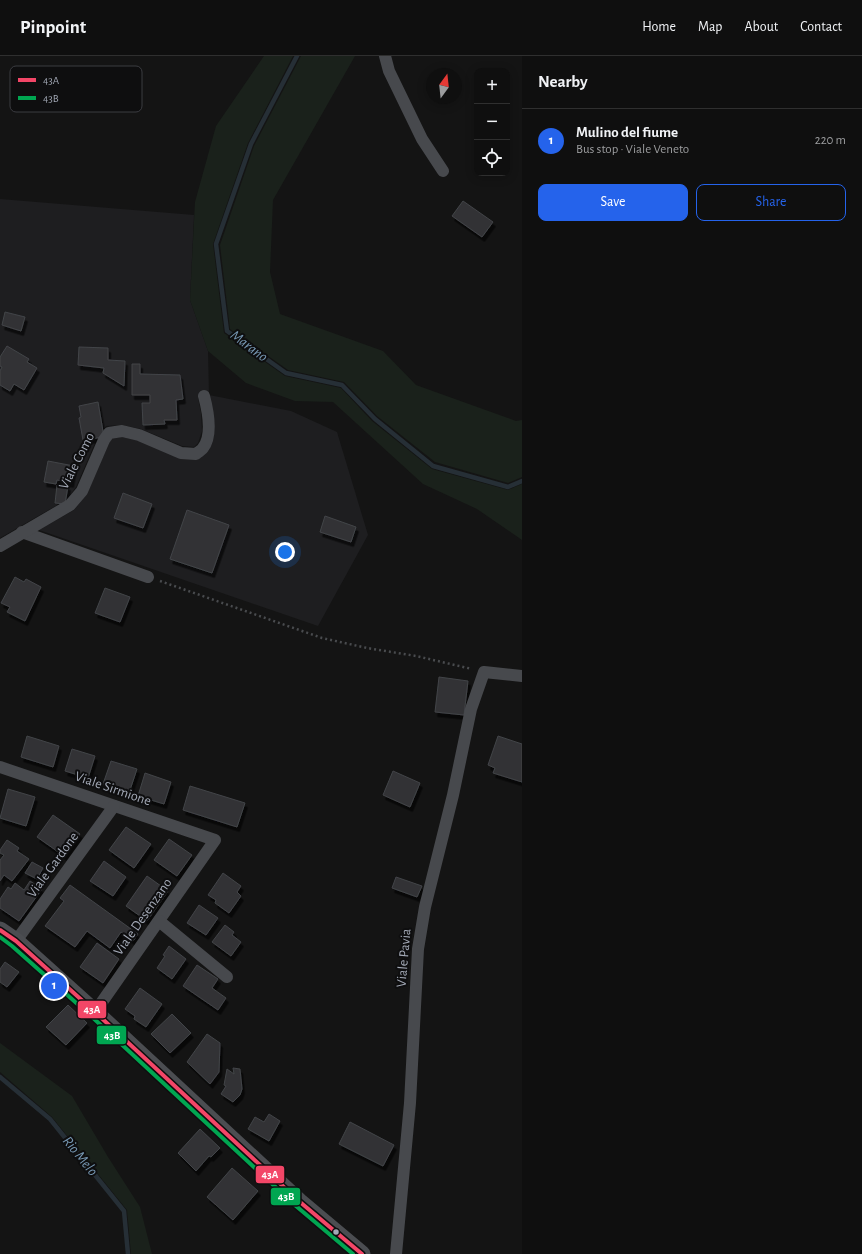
<!DOCTYPE html>
<html lang="en">
<head>
<meta charset="utf-8">
<style>
	:root { --surface:#0f0f0f; --page:#181818; --text:#f1f3f6; --muted:#9b9c9e; --line:#2f2f2f; --accent:#2563eb }
	body { margin:0; font-family:"Alegreya Sans",sans-serif; background:var(--page); color:var(--text) }
	.controls { position:absolute; right:12px; top:12px; display:grid; overflow:hidden; border-radius:8px; box-shadow:0 2px 10px #0003 }
	.controls button { width:36px; height:36px; display:grid; place-items:center; padding:0; border:0; border-bottom:1px solid var(--line); background:var(--surface); color:var(--text); font:20px sans-serif }
	.compass { position:absolute; left:426px; top:12px; width:36px; height:36px; border-radius:50%; background:var(--surface); box-shadow:0 2px 10px #0003; rotate:15deg }
	.you { position:absolute; left:285px; top:496px; width:14px; height:14px; margin:-10px; border:3px solid #fff; border-radius:50%; background:#1a73e8; box-shadow:0 0 0 6px #1a73e833 }
	.badge { display:grid; place-items:center; width:26px; height:26px; border-radius:50%; background:var(--accent); color:#fff; font-size:13px; font-weight:700 }
	.pin { position:absolute; translate:-50% -50%; border:2px solid #fff; box-shadow:0 1px 4px #0006 }
	.list { margin:0; padding:0; list-style:none }
	h2 { display:flex; justify-content:space-between; align-items:center; height:52px; margin:0; padding:0 16px; font-size:17px }
	h2 small { font-size:13px; font-weight:400; color:var(--muted) }
	.list li { display:grid; grid-template-columns:26px 1fr auto; gap:12px; align-items:center; box-sizing:border-box; height:64px; padding:0 16px; border-top:1px solid var(--line) }
	.list b { display:block; font-size:15px; white-space:nowrap }
	.list p { margin:0; font-size:13px; white-space:nowrap; color:var(--muted) }
	.list em { font-size:13px; font-style:normal; color:var(--muted) }
	.actions { display:flex; gap:8px; padding:12px 16px }
	.actions a { flex:1; padding:9px 0; border:1px solid var(--accent); border-radius:8px; text-align:center; font-size:14px; color:var(--accent) }
	.actions .main { background:var(--accent); color:#fff }
	.icon { flex:none; width:22px; height:22px; fill:none; stroke:currentColor; stroke-width:2; stroke-linecap:round; stroke-linejoin:round }
	.map { position:relative; flex:none; width:522px; height:1198px; overflow:hidden }
	header { display:flex; align-items:center; gap:24px; box-sizing:border-box; height:56px; padding:0 20px; background:var(--surface); border-bottom:1px solid var(--line) }
	header strong { font-size:19px }
	nav { display:flex; gap:22px; margin-inline-start:auto; font-size:14px }
	main { display:flex }
	aside { flex:1; background:var(--surface) }
	.map>svg:first-child { display:block }
	.built { fill:#1e1e20 }
	.green { fill:#1a211b }
	.lines { fill:none; stroke-linecap:round; stroke-linejoin:round }
	.stream { stroke:#262f36; stroke-width:4.5 }
	.building { fill:#323335; stroke:#424448; filter:url(#shadow) }
	.path { stroke:#494b4e; stroke-width:2.5; stroke-dasharray:2 3; stroke-linecap:butt }
	.street { stroke:#47494d; stroke-width:12 }
	.secondary { stroke:#4b4d51; stroke-width:17 }
	.bus-1-casing { stroke:#0e0e0f; stroke-width:7 }
	.bus-2-casing { stroke:#0e0e0f; stroke-width:7 }
	.bus-1 { stroke:#f34667; stroke-width:4 }
	.bus-2 { stroke:#00a651; stroke-width:4 }
	.bus-dot { fill:#a3a9b6; stroke:#0e0e0f; stroke-width:1.5 }
	.labels { text-anchor:middle; dominant-baseline:central; stroke-width:4; stroke-linejoin:round; paint-order:stroke }
	.street-label { font-size:14px; fill:#a3a9b6; stroke:#0e0e0f }
	.water-label { font-size:15px; font-style:italic; fill:#7798b4; stroke:#0e0e0f }
	.key { fill:#0e0e0f; stroke:#3b3c41; stroke-width:1 }
	.key-label { font-size:11px; fill:#a3a9b6 }
	.line-badge { stroke:#0e0e0f; stroke-width:1.5 }
	.badge-label { font-size:11px; text-anchor:middle; font-weight:bold; fill:#fff }
</style>
</head>
<body>
<header>
<strong>Pinpoint</strong>
<nav><a>Home</a><a>Map</a><a>About</a><a>Contact</a></nav>
</header>
<main>
<div class="map">
<svg width="522" height="1198" viewBox="0 0 522 1198">
	<defs>
		<filter id="shadow"><feDropShadow dx="2.5" dy="4.5" stdDeviation="0" flood-color="#0009"/></filter>
	</defs>
	<rect width="100%" height="100%" fill="#141414"/>
	<!-- built -->
	<path class="built" d="M0 143 194 159 190 244 208 295 209 339 291 355 337 376 368 479 318 570 39 474 74 454 87 438 109 387 112 382 121 381 137 384 198 404 209 394 214 377 209 339 198 342 201 357 202 375 198 387 194 391 182 390 141 373 122 369 106 370 98 380 76 431 66 444 0 482Z"/>
	<!-- green -->
	<g class="green">
		<path d="M264 0H293L248 87 213 188 224 277 285 320 341 332 372 365 432 413 508 434 522 428V484L477 453 423 428 333 346 295 345 246 327 208 295 190 244 195 146 216 70Z"/>
		<path d="M301 0H355L273 144 270 216 280 258 383 295 416 329 516 365 522 364V421L508 427 435 406 377 360 344 326 288 314 230 273 220 189 254 90Z"/>
		<path d="M0 987 72 1040 108 1101 140 1151 152 1198H131L127 1154 52 1061 0 1016Z"/>
	</g>
	<g class="lines">
		<!-- stream -->
		<g class="stream">
			<path d="M297 0 251 88 216 188 227 275 286 317 342 329 375 363 433 410 508 431 522 425"/>
			<path d="M0 1021 50 1063 124 1155 128 1198"/>
		</g>
	</g>
	<!-- building -->
	<g class="building">
		<path d="M463 145 493 166 482 181 452 160Z"/>
		<path d="M5 256 25 261 21 275 2 269Z"/>
		<path d="M7 290 29 303 27 306 37 312 24 334 14 328 10 335 0 329V315L2 311 0 310V301Z"/>
		<path d="M79 291 108 292V304L125 305 124 330 103 317 104 312 78 309Z"/>
		<path d="M132 308H140V318L180 319 183 343 176 344 177 364H164L165 368 143 369 142 347H150V339H132Z"/>
		<path d="M98 346 104 381 83 384 79 362 81 361 79 350Z"/>
		<path d="M48 405 74 410 71 427 57 424 56 428 44 426Z"/>
		<path d="M57 429 68 430 65 448 55 447Z"/>
		<path d="M123 437 152 448 143 472 114 462Z"/>
		<path d="M187 454 229 469 212 517 170 503Z"/>
		<path d="M325 460 356 471 351 486 320 476Z"/>
		<path d="M15 521 24 526 26 523 41 531 25 565 7 556 10 551 1 547Z"/>
		<path d="M105 532 130 541 120 566 95 557Z"/>
		<path d="M439 621 468 625 464 659 435 656Z"/>
		<path d="M27 680 59 690 53 711 21 701Z"/>
		<path d="M498 680 522 688V726L493 717 495 712 488 709Z"/>
		<path d="M72 693 95 700 88 722 65 715Z"/>
		<path d="M111 705 137 713 129 737 103 728Z"/>
		<path d="M393 715 420 727 410 751 383 739Z"/>
		<path d="M145 717 171 726 164 748 138 740Z"/>
		<path d="M190 730 245 747 237 771 183 754Z"/>
		<path d="M8 733 35 741 26 770 0 762Z"/>
		<path d="M53 759 80 778 64 800 37 781Z"/>
		<path d="M126 771 151 788 134 812 109 794Z"/>
		<path d="M169 783 192 799 177 820 154 804Z"/>
		<path d="M7 784 19 792 17 795 29 803 12 825 4 819 0 825V804L4 799 0 797V794Z"/>
		<path d="M104 805 126 821 113 840 90 825Z"/>
		<path d="M32 806 43 812 37 823 25 817Z"/>
		<path d="M223 817 241 830 237 836 241 840 229 857 215 847 216 844 208 839Z"/>
		<path d="M147 820 168 835 147 865 126 850Z"/>
		<path d="M396 821 422 830 417 841 392 832Z"/>
		<path d="M30 825 42 833 19 865 0 852V843L8 831 11 833 15 827 24 834Z"/>
		<path d="M70 829 138 878 133 885 121 876 110 892 87 875 75 891 45 870 64 845 60 842Z"/>
		<path d="M199 849 218 862 206 879 187 867Z"/>
		<path d="M225 869 234 876 232 879 241 886 231 900 212 886Z"/>
		<path d="M97 887 119 903 103 927 80 911Z"/>
		<path d="M169 890 186 903 172 923 157 912 165 900 163 899Z"/>
		<path d="M5 906 19 916 7 931 0 926V913Z"/>
		<path d="M197 909 218 923 212 932 226 942 218 954 183 930Z"/>
		<path d="M140 932 162 948 146 971 134 963 135 960 125 953Z"/>
		<path d="M68 949 87 967 66 989 46 971Z"/>
		<path d="M172 958 191 977 170 997 151 978Z"/>
		<path d="M207 978 220 987 219 1016 210 1028 187 1006Z"/>
		<path d="M233 1012 240 1013 242 1033 240 1039 233 1046 221 1038 226 1030 224 1029 227 1013 234 1018Z"/>
		<path d="M269 1058 280 1065 269 1085 248 1073 255 1061 264 1066Z"/>
		<path d="M350 1066 394 1089 383 1110 339 1088Z"/>
		<path d="M200 1073 220 1092 211 1101 209 1100 196 1115 178 1097Z"/>
		<path d="M232 1112 258 1135 233 1164 207 1141Z"/>
	</g>
	<g class="lines">
		<!-- path -->
		<path class="path" d="M160 525 322 582 367 592 416 600 472 613"/>
		<!-- street -->
		<g class="street">
			<path d="M385 0 389 15 422 83 443 115"/>
			<path d="M22 476 148 521"/>
			<path d="M0 490 70 449 82 435 104 384 109 377 122 375 139 379 181 397 196 398C198 396 202 394 203 392 213 379 208 355 204 340"/>
			<path d="M0 711 215 784 95 956"/>
			<path d="M159 865 227 921"/>
			<path d="M16 885 114 750"/>
			<path d="M396 1198 410 1047 418 893 425 851 453 739 471 653 484 616 522 620"/>
		</g>
		<!-- secondary -->
		<path class="secondary" d="M0 874 16 885 95 956 300 1146 362 1198"/>
		<!-- bus-1 casing -->
		<g class="bus-1-casing">
			<path id="bus-1" d="M0 874 16 885 95 956 300 1146 362 1198"/>
		</g>
		<!-- bus-2 casing -->
		<g class="bus-2-casing">
			<path id="bus-2" d="M0 881 12 890 91 960 296 1150 353 1198"/>
		</g>
		<!-- bus-1 -->
		<use href="#bus-1" class="bus-1"/>
		<!-- bus-2 -->
		<use href="#bus-2" class="bus-2"/>
	</g>
	<!-- markers -->
	<circle class="bus-dot" cx="336" cy="1176" r="3.5"/>
	<g class="labels">
		<!-- street labels -->
		<g class="street-label">
			<text transform="translate(77 405) rotate(-63)">Viale Como</text>
			<text transform="translate(113 733) rotate(19)">Viale Sirmione</text>
			<text transform="translate(53 809) rotate(-54)">Viale Gardone</text>
			<text transform="translate(143 861) rotate(-55)">Viale Desenzano</text>
			<text transform="translate(404 902) rotate(-85)">Viale Pavia</text>
		</g>
		<!-- water labels -->
		<g class="water-label">
			<text transform="translate(249 290) rotate(37)">Marano</text>
			<text transform="translate(80 1100) rotate(51)">Rio Melo</text>
		</g>
	</g>
	<!-- legend -->
	<rect x="10" y="10" width="132" height="46" rx="6" class="key"/>
	<rect x="18" y="22" width="18" height="4" fill="#f34667"/>
	<rect x="18" y="40" width="18" height="4" fill="#00a651"/>
	<g class="key-label">
		<text x="43" y="28">43A</text>
		<text x="43" y="46">43B</text>
	</g>
	<g class="line-badge">
		<rect x="77" y="944" width="30" height="19" rx="4" fill="#f34667"/>
		<rect x="96" y="969" width="31" height="20" rx="4" fill="#00a651"/>
		<rect x="255" y="1109" width="30" height="19" rx="4" fill="#f34667"/>
		<rect x="270" y="1131" width="31" height="19" rx="4" fill="#00a651"/>
	</g>
	<g class="badge-label">
		<text x="92" y="957">43A</text>
		<text x="112" y="983">43B</text>
		<text x="270" y="1122">43A</text>
		<text x="286" y="1144">43B</text>
	</g>
</svg>
<div class="controls">
<button>+</button>
<button>−</button>
<button><svg class="icon" aria-label="locate" viewBox="0 0 24 24"><circle cx="12" cy="12" r="6"/><path d="M12 2v4M12 18v4M2 12h4M18 12h4"/></svg></button>
</div>
<svg class="compass" viewBox="-18 -18 36 36"><path d="M0-13l5 13h-10z" fill="#e53935"/><path d="M0 13l5-13h-10z" fill="#9b9c9e"/></svg>
<div class="you"></div>
<div class="pin badge" style="left:54px;top:930px">1</div>
</div>
<aside>
<h2>Nearby<small></small></h2>
<ul class="list">
<li><span class="badge">1</span><div><b>Mulino del fiume</b><p>Bus stop · Viale Veneto</p></div><em>220 m</em></li>
</ul>
<div class="actions"><a class="main">Save</a><a>Share</a></div>
</aside>
</main>
</body>
</html>
